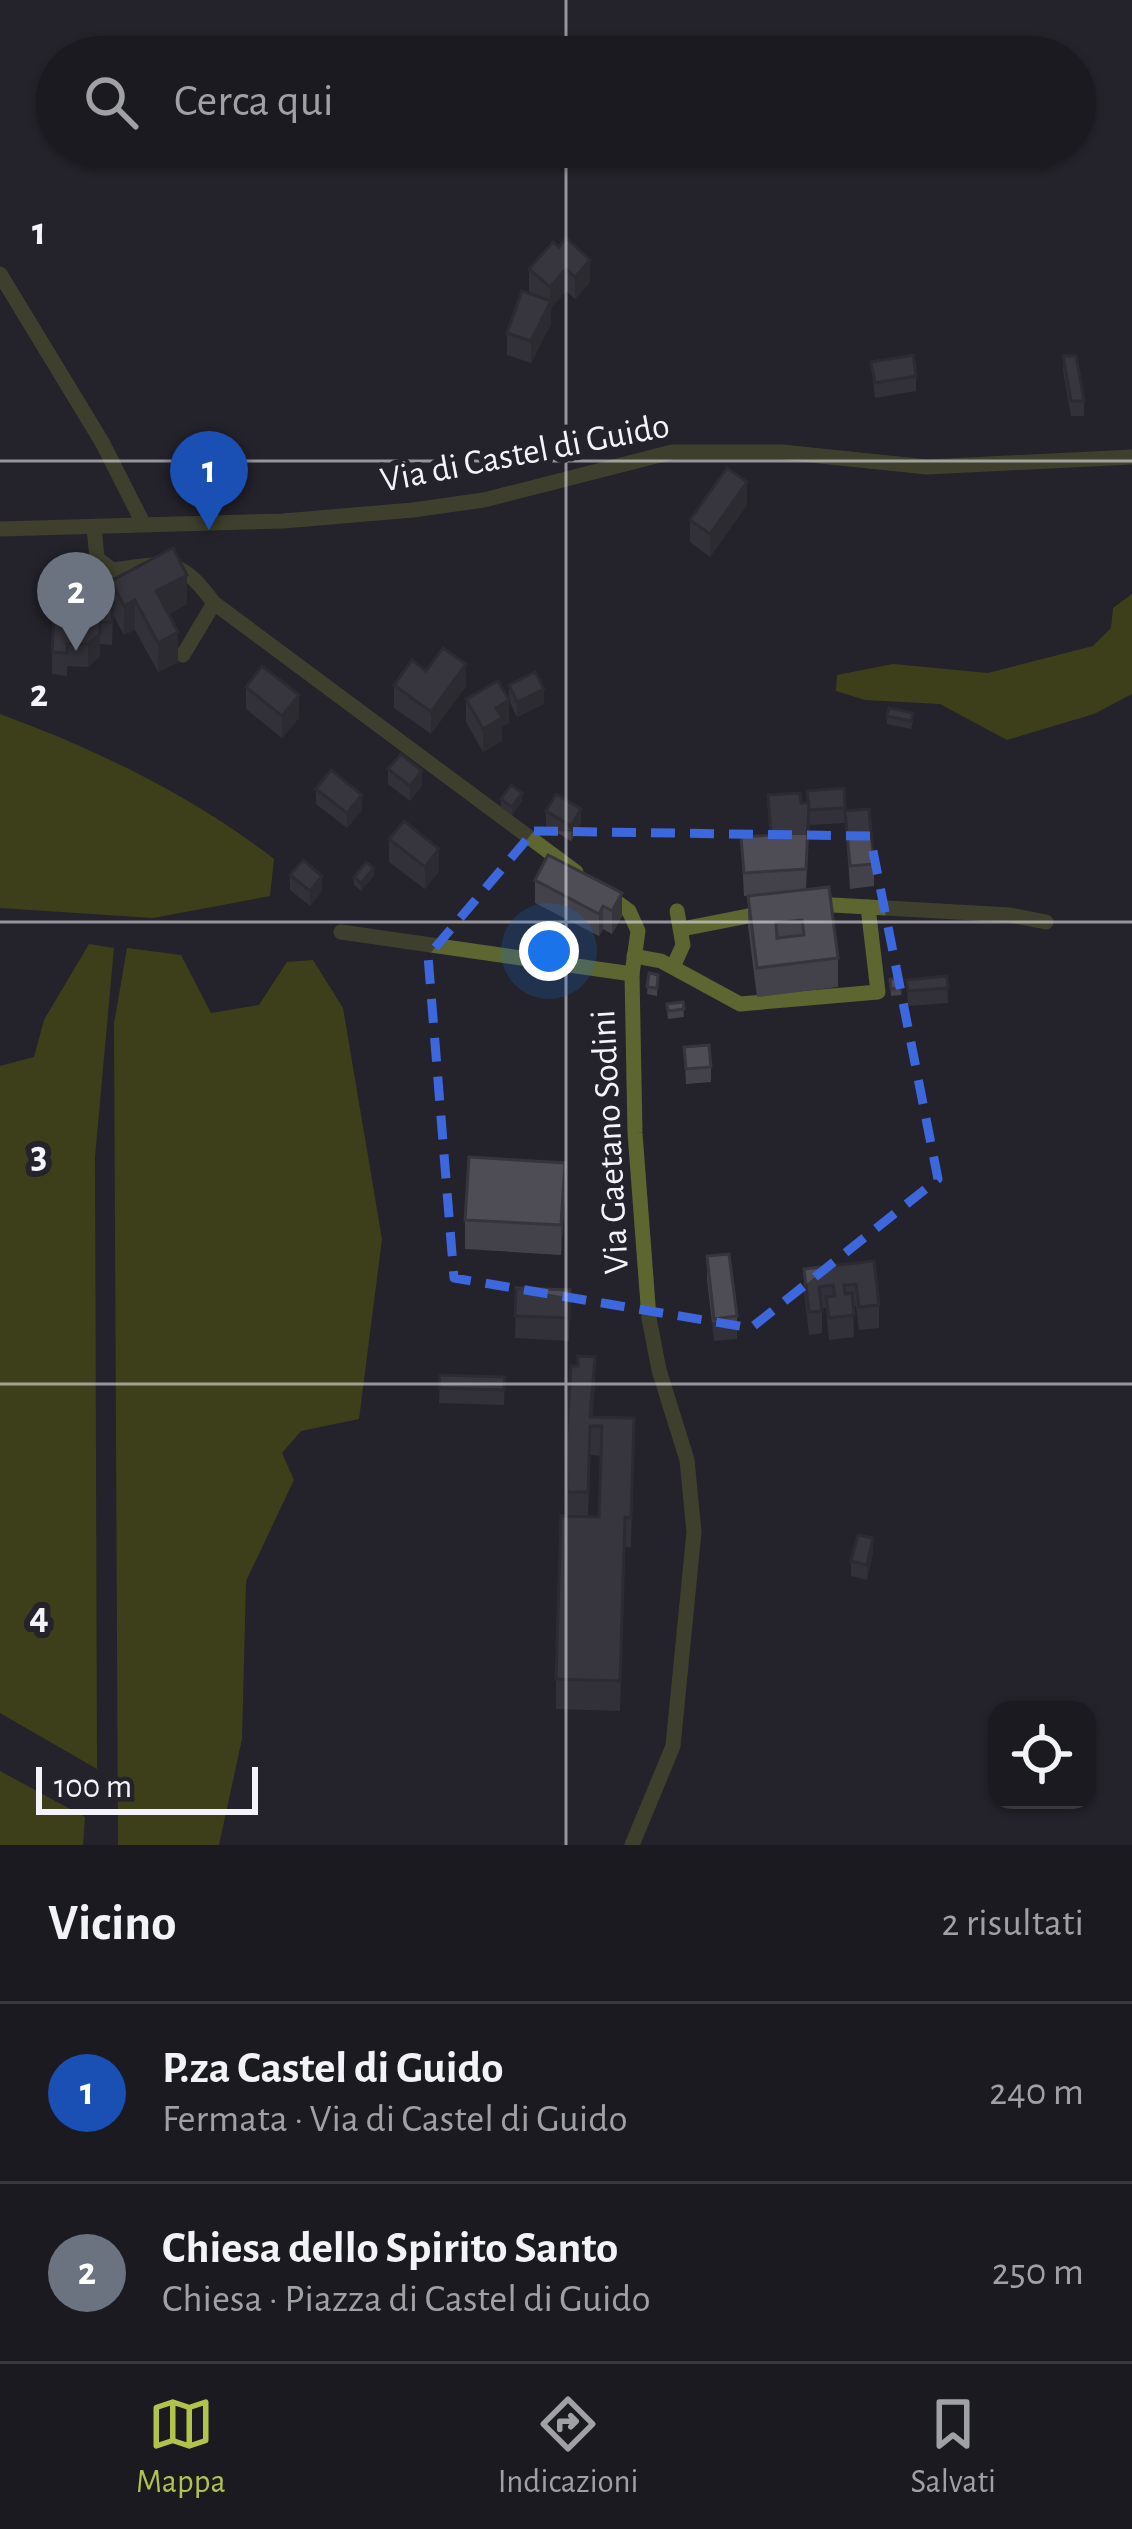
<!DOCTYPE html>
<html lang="it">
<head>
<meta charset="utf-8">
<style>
	:root { --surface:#1b1a20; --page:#28272d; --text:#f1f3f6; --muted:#a0a1a5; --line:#39383e; --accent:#b2c34c }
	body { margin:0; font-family:"Alegreya Sans",sans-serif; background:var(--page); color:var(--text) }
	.controls { position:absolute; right:36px; bottom:36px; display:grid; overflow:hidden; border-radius:24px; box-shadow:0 3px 9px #0004 }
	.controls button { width:108px; height:108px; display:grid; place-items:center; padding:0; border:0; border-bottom:3px solid var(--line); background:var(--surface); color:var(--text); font:60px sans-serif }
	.scale { position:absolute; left:36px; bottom:30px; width:222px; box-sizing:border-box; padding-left:12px; border:6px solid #f4f3f9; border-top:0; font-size:33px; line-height:42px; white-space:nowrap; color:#f4f3f9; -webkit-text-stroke:9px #24222a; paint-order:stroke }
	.you { position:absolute; left:549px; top:951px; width:42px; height:42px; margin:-30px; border:9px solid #fff; border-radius:50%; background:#1a73e8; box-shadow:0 0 0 18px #1a73e833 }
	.badge { display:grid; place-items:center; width:78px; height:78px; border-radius:50%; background:var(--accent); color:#fff; font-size:39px; font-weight:700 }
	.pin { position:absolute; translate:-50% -99px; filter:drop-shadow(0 3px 6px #0008) }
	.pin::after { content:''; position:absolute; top:63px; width:42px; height:36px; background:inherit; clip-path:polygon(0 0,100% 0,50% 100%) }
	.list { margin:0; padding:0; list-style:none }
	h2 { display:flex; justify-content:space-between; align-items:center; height:156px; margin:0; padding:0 48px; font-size:51px }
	h2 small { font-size:39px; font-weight:400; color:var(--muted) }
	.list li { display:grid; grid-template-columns:78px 1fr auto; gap:36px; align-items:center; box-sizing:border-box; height:180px; padding:0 48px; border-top:3px solid var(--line) }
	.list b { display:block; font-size:45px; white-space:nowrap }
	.list p { margin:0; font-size:39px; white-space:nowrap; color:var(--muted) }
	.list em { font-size:39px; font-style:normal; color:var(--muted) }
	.icon { flex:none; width:66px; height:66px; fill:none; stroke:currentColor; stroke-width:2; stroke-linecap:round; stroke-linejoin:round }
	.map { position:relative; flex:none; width:1132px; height:1845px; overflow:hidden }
	.search { position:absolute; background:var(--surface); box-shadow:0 3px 9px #0004; left:36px; right:36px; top:36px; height:132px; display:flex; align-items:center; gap:30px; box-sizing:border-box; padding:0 42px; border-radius:66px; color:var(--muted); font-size:45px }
	.sheet { height:516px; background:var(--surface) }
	nav { display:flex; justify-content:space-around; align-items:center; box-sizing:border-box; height:168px; border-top:3px solid var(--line); background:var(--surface); font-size:33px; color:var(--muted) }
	nav a { display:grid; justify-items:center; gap:6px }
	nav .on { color:var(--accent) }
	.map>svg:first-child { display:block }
	.forest { fill:#596308 }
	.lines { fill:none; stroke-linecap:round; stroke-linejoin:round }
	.minor { stroke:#5d6531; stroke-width:15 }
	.wall { fill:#434149; fill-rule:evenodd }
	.shaded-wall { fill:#37353c }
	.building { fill:#4e4c55; stroke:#37353c; stroke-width:3; fill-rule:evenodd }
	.marked { fill:none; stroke:#3d67dd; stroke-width:9; stroke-dasharray:24 15; stroke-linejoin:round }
	.grid { fill:none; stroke:#f4f3f9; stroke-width:3; stroke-opacity:0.55 }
	.labels { text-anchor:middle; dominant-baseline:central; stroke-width:12; stroke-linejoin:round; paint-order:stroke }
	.street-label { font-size:36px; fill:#f4f3f9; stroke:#24222a }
	.grid-label { font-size:39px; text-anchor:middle; font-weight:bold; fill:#f4f3f9; stroke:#24222a; stroke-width:12; stroke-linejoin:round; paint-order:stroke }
</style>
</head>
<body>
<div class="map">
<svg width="1132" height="1845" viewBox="0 0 1132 1845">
	<rect width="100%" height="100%" fill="#24222a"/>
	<!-- forest -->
	<g class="forest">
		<path d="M1132 594V694L1094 714 1007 740 940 704 865 700 836 691 837 675 893 664 988 673 1093 646 1111 628 1113 608Z"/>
		<path d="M0 714C98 750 191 795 274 859L270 896 153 918 0 908Z"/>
		<path d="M89 944 114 948 95 1157 97 1769 0 1713V1066L34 1057 44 1020Z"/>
		<path d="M127 948 181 955 211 1013 259 1005 287 962 313 960 343 1008 382 1239 359 1419 301 1431 282 1453 294 1480 246 1581 242 1739 219 1845H118L114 1024Z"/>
		<path d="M0 1771 85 1817 83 1845H0Z"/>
	</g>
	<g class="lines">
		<!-- minor -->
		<g class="minor">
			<path d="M0 274 102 442 143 523"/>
			<path d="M94 527 97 558 112 570C169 563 178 555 214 603L576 872"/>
			<path d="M0 529 283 521 413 510 484 500 672 452H782L927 467 1132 457"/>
			<path d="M183 655 214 603"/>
			<path d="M610 897 629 911 638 931 632 974 635 1133 649 1318 659 1370 687 1460 694 1532 673 1746 632 1845"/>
			<path d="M815 904 1010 915 1046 922"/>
			<path d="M682 929 768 912"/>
			<path d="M341 932 632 974"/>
			<path d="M634 956 661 961 740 1004 878 992 868 907"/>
			<path d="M673 967 683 945 677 911"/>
		</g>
	</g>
	<!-- wall -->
	<g class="wall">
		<path d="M553 242 590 282 575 299 566 291 551 308V324L531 363 507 355V333L534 295 529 291V269Z"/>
		<path d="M1063 356 1084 401V416H1071L1063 371Z"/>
		<path d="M871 362 916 376V391L875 398Z"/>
		<path d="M747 505 710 557 690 542V520Z"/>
		<path d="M111 581 187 604 169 614 178 662 158 672 135 630 124 635 113 615 112 645 100 644V656L88 667 67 666V676L52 674V652L111 602Z"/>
		<path d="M426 671 466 686 431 734 394 708V685Z"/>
		<path d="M509 685 544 704 517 717 509 700Z"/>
		<path d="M246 687 299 718 282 738 246 709Z"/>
		<path d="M466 699 509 723 502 727V741L483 752 466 722Z"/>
		<path d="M887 716 913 720 911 729 887 724Z"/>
		<path d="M388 769 422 786 410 801 388 784Z"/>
		<path d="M844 788 845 823 809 825 806 889 838 958V987L757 997 748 926V896L770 894 744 896 741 837 770 835 768 795 801 803H807Z"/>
		<path d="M316 789 362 810 347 828 316 804Z"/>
		<path d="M501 799 522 801 512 815 501 807Z"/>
		<path d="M546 811 581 824 571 841 546 826Z"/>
		<path d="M845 811 874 864V886L850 889Z"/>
		<path d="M389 839 439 871 425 889 389 862Z"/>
		<path d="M548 855 622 916 612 934 603 929 599 936 535 903V880Z"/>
		<path d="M290 875 322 891 310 906 290 890Z"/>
		<path d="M374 875 361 891 354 885V877Z"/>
		<path d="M649 973 658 975 657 996 647 994Z"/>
		<path d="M947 976 948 1003 908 1006 906 980Z"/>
		<path d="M902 978V995L891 996 890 979Z"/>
		<path d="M683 1002 684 1017 668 1019 667 1011Z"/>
		<path d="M684 1047 711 1067V1082L686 1084Z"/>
		<path d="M565 1192 561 1255 465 1249V1220Z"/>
		<path d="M707 1256 737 1316V1339L714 1341 707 1279Z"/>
		<path d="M874 1261 879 1305V1328L859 1330 856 1306H853L854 1337 829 1340 826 1308 822 1309V1333L809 1335 804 1291V1269Z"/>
		<path d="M516 1288 570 1290 569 1341 515 1338Z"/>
		<path d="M440 1375 505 1377 504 1405 439 1403Z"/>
		<path d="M595 1386 592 1417 634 1418 631 1547H625L620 1711 556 1709V1679L567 1516 566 1445ZM590 1455 601 1456 599 1517 588 1516Z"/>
		<path d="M873 1553 867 1580 851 1576V1561Z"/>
	</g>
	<!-- shaded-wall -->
	<g class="shaded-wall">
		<path d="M590 260V282L575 299V277Z"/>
		<path d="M566 269V291L551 308V324L531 363V341L550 303V287Z"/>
		<path d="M747 482V505L710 557V534Z"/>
		<path d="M187 575V604L156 620V591Z"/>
		<path d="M135 600V630L124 635V606Z"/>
		<path d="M178 632V662L158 672V643Z"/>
		<path d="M100 634V656L88 667V644Z"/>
		<path d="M466 664V686L431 734V712Z"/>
		<path d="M544 689V704L517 717V702Z"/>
		<path d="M299 695V718L282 738V716Z"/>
		<path d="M509 700V723L502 727V741L483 752V729L496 708Z"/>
		<path d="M422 771V786L410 801V786Z"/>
		<path d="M522 793V801L512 815V807Z"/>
		<path d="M362 795V810L347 828V813Z"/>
		<path d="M581 809V824L571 841V826Z"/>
		<path d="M439 849V871L425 889V867Z"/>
		<path d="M374 868V875L361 891V883Z"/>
		<path d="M322 876V891L310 906V891Z"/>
		<path d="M622 893V916L612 934V911Z"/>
		<path d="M603 906V929L599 936V914Z"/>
		<path d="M565 1163V1192L561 1255V1225Z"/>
		<path d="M595 1357V1386L592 1426H590Z"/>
		<path d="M873 1538V1553L867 1580V1565Z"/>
	</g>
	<!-- building -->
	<g class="building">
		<path d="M566 238 590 260 575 277 566 269 550 287 529 269 553 242 559 247Z"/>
		<path d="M522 291 551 301 531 341 507 333Z"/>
		<path d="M913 355 916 376 875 383 871 362Z"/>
		<path d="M1063 356H1076L1084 401H1071Z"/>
		<path d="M727 468 747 482 710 534 690 520Z"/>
		<path d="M173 548 187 575 156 591 178 632 158 643 135 600 124 606 111 581Z"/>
		<path d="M55 600 113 602 112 622H100V634L88 644H67V653L52 652Z"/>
		<path d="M443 648 466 664 431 712 394 685 412 660 426 671Z"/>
		<path d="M262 666 299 695 282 716 246 687Z"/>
		<path d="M535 672 544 689 517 702 509 685Z"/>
		<path d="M498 681 509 700 496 708 502 718 483 729 466 699Z"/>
		<path d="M889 708 913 713 911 721 887 716Z"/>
		<path d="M401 754 422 771 410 786 388 769Z"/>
		<path d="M331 770 362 795 347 813 316 789Z"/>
		<path d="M511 785 522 793 512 807 501 799Z"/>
		<path d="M844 788 845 808 809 810 807 791Z"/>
		<path d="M800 793 801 803H809L806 869 744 873 741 837 771 835 768 795Z"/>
		<path d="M556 794 581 809 571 826 546 811Z"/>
		<path d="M869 809 874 864 850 866 845 811Z"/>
		<path d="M404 821 439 849 425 867 389 839Z"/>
		<path d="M548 855 622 893 612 911 603 906 599 914 535 880Z"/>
		<path d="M303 860 322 876 310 891 290 875Z"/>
		<path d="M366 862 374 868 361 883 354 877Z"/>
		<path d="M829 887 838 958 757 968 748 896ZM802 920 804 935 777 938 776 923Z"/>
		<path d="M649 973 658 975 657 988 647 987Z"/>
		<path d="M947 976 948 988 908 991 906 980Z"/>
		<path d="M902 978V988L891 989 890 979Z"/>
		<path d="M683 1002 684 1009 668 1011 667 1004Z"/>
		<path d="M709 1045 711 1067 686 1069 684 1047Z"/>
		<path d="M469 1157 565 1163 561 1225 465 1220Z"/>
		<path d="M729 1254 737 1316 714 1319 707 1256Z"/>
		<path d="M874 1261 879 1305 859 1307 856 1284 844 1285 845 1294 852 1293 854 1315 829 1318 826 1297 835 1296 833 1285 819 1287 822 1311 809 1312 804 1269Z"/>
		<path d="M516 1288 570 1290 569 1318 515 1316Z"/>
		<path d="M578 1356 595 1357 590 1417 634 1418 631 1518 625 1517 620 1681 556 1679 561 1516 599 1517 602 1426H590L588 1492H567L566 1445 571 1366H578Z"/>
		<path d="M440 1375 505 1377 504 1390 439 1388Z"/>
		<path d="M858 1535 873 1538 867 1565 851 1561Z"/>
	</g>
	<!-- marked area -->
	<path d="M0 0H1132V1845H0ZM534 831 870 836 938 1179 751 1328 454 1278 428 956Z" fill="#24222a" fill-opacity=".55" fill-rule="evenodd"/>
	<path class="marked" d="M534 831 870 836 938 1179 751 1328 454 1278 428 956Z"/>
	<!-- grid -->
	<path class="grid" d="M566 0V57M566 147V1845M0 461H1132M0 922H1132M0 1384H1132"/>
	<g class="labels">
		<!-- street labels -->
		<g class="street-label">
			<text transform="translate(525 453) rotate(-11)">Via di Castel di Guido</text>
			<text transform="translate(610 1142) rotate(-93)">Via Gaetano Sodini</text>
		</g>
	</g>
	<g class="grid-label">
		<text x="39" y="244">1</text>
		<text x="39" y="706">2</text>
		<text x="39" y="1167">3</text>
		<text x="39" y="1628">4</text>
	</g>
</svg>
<div class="controls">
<button><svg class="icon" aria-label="locate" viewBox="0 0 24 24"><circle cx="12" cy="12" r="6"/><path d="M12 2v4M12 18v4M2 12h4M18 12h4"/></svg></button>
</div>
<div class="scale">100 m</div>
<div class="you"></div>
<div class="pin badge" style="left:209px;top:530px;background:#1a4fb4">1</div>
<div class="pin badge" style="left:76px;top:651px;background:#6b7280">2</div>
<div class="search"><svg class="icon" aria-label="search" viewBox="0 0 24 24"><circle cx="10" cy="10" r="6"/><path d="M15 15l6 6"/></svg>Cerca qui</div>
</div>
<section class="sheet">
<h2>Vicino<small>2 risultati</small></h2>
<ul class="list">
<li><span class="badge" style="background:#1a4fb4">1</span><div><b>P.za Castel di Guido</b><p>Fermata · Via di Castel di Guido</p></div><em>240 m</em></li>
<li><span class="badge" style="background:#6b7280">2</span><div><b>Chiesa dello Spirito Santo</b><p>Chiesa · Piazza di Castel di Guido</p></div><em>250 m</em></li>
</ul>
</section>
<nav>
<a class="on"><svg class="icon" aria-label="map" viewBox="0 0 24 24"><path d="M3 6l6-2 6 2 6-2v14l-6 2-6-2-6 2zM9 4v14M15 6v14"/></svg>Mappa</a>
<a><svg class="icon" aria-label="directions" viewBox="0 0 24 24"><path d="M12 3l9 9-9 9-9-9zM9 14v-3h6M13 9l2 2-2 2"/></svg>Indicazioni</a>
<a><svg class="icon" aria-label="saved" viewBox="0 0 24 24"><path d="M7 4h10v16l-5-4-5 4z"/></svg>Salvati</a>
</nav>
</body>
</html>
